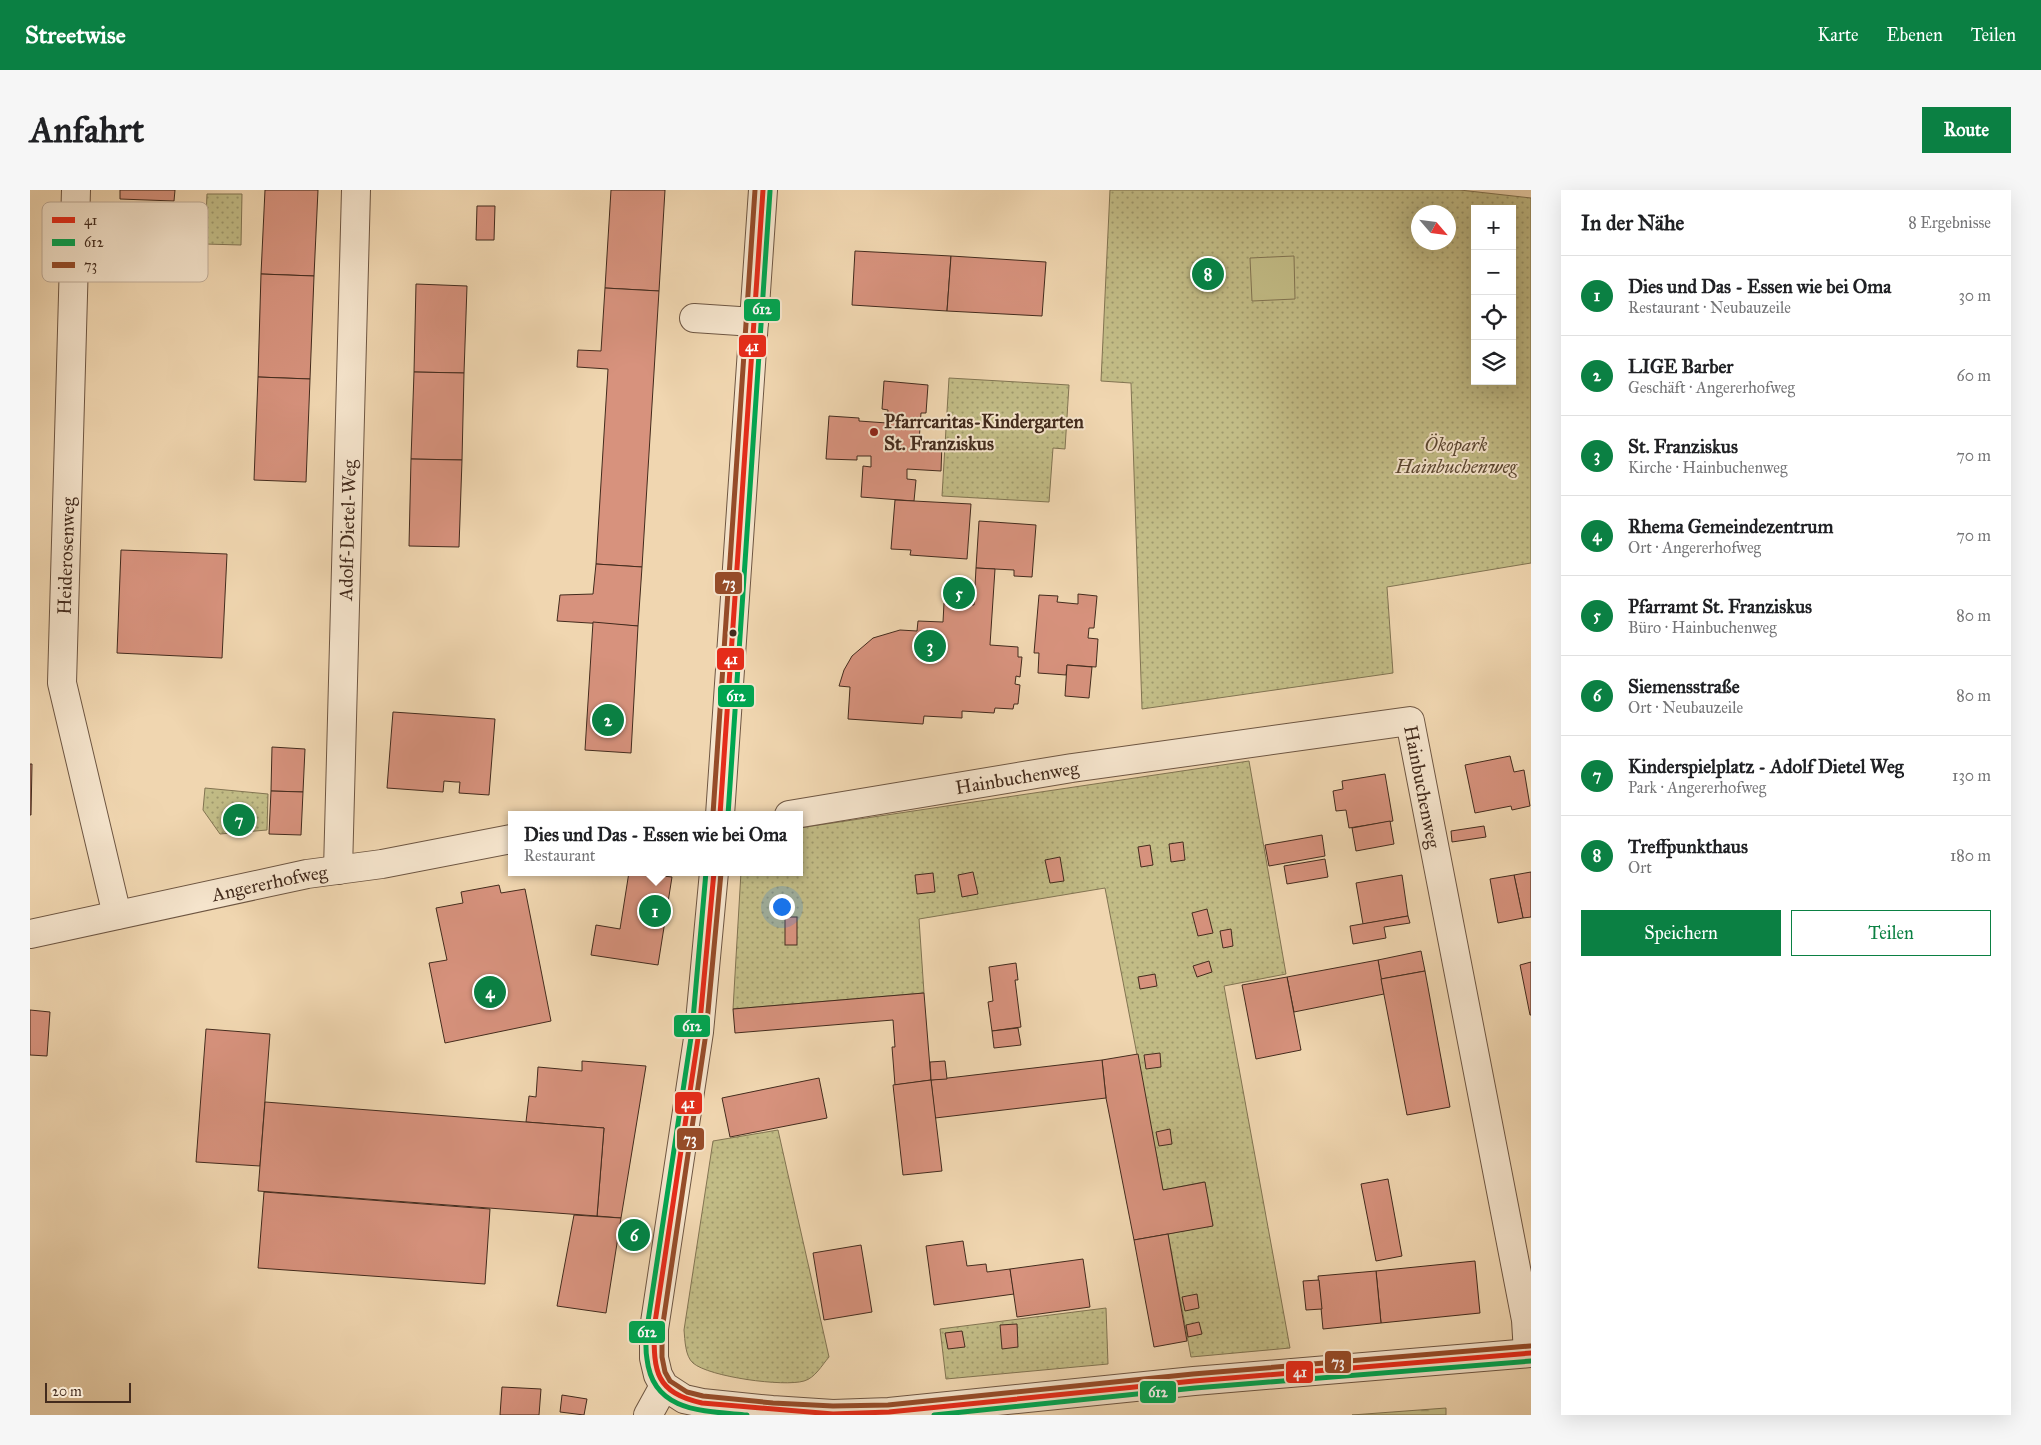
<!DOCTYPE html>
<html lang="de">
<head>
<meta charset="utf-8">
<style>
	:root { --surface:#fff; --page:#f6f6f6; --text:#202124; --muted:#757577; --line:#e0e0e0; --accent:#0b8043 }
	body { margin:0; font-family:"IM FELL Great Primer",serif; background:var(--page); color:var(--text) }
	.controls { position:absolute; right:15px; top:15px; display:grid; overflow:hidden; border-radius:0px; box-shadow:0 5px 20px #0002 }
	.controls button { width:45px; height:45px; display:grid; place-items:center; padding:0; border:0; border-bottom:1px solid var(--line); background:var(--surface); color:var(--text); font:25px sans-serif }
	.compass { position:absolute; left:1381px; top:15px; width:45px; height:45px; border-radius:50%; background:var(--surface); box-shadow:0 5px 20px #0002; rotate:118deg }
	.scale { position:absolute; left:15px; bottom:12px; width:86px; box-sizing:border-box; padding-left:5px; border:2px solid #432b1d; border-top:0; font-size:14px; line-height:18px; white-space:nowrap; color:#432b1d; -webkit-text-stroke:4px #f5e4cc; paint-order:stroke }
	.you { position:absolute; left:751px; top:716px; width:18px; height:18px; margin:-12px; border:4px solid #fff; border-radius:50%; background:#1a73e8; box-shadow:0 0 0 8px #1a73e833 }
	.badge { display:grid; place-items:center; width:32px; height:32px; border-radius:50%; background:var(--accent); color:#fff; font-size:16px; font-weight:700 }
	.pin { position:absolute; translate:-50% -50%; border:2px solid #fff; box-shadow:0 1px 5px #0006 }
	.popup { position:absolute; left:478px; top:621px; width:295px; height:65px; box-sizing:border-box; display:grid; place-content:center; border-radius:0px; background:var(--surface); filter:drop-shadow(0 1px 4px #0005); font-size:16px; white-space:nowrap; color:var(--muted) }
	.popup b { font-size:19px; color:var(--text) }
	.popup::after { content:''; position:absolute; left:50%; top:100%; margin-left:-10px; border:10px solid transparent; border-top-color:var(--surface) }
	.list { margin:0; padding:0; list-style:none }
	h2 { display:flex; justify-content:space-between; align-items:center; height:65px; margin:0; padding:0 20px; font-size:21px }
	h2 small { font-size:16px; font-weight:400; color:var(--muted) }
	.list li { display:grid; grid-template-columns:32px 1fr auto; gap:15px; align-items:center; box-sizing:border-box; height:80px; padding:0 20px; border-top:1px solid var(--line) }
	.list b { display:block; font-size:19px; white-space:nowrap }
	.list p { margin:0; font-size:16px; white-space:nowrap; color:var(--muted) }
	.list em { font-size:16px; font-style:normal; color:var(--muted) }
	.actions { display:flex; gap:10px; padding:15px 20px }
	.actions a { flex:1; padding:11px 0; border:1px solid var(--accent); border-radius:0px; text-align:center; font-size:18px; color:var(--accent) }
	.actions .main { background:var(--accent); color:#fff }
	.icon { flex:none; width:28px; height:28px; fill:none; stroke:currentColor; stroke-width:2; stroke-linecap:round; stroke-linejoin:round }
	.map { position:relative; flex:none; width:1501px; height:1225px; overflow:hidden; border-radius:0px }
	header { display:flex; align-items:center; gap:30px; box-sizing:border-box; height:70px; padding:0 25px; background:var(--accent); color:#fff }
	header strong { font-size:24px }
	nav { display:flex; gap:28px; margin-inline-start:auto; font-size:18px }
	.intro { display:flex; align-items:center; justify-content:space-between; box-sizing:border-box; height:120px; padding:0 30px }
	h1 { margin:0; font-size:35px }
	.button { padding:12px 22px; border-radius:0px; background:var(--accent); color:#fff; font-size:18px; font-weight:700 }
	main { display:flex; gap:30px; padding:0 30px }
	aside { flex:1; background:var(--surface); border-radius:0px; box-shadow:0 5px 20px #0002 }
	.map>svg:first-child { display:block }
	.green { fill:url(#green-dots); stroke:#827452; fill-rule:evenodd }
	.forest { fill:url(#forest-firs); stroke:#827452 }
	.pitch { fill:#c2bc86; stroke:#827452 }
	.building { fill:#d7927d; stroke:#432b1d }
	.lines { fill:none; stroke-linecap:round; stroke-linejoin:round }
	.minor-casing { stroke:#6e5642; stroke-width:30 }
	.minor { stroke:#f5e4cc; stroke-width:28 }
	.bus-1-casing { stroke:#f5e4cc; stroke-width:9 }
	.bus-2-casing { stroke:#f5e4cc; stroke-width:9 }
	.bus-3-casing { stroke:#f5e4cc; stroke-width:9 }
	.bus-1 { stroke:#e52c1a; stroke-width:5 }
	.bus-2 { stroke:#00a651; stroke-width:5 }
	.bus-3 { stroke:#964c29; stroke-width:5 }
	.poi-dot { fill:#8f2418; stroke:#f5e4cc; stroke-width:2 }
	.bus-dot { fill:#432b1d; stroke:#f5e4cc; stroke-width:2 }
	.labels { text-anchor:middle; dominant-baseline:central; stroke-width:4; stroke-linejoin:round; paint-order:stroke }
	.poi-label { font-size:19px; font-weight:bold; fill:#432b1d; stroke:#f5e4cc; text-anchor:start }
	.park-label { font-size:19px; font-style:italic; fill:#5c4832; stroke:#f5e4cc }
	.street-label { font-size:19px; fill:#432b1d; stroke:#f5e4cc }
	.key { fill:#f5e4cc; stroke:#c0ac98; stroke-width:1 }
	.key-label { font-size:14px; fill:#432b1d }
	.line-badge { stroke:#f5e4cc; stroke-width:2 }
	.badge-label { font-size:14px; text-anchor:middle; font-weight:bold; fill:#fff }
</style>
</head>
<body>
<header>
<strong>Streetwise</strong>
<nav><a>Karte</a><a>Ebenen</a><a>Teilen</a></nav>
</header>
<div class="intro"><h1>Anfahrt</h1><a class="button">Route</a></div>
<main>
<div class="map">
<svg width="1501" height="1225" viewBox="0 0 1501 1225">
	<defs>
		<pattern id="green-dots" width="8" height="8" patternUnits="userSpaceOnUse" patternTransform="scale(1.25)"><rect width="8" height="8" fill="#c2bc86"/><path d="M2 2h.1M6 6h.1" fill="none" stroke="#9f996d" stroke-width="1.8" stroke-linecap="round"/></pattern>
		<pattern id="forest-firs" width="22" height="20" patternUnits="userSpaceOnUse" patternTransform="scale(1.25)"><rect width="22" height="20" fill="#c2bc86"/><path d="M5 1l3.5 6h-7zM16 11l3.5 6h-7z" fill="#9f996d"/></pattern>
	</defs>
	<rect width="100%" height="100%" fill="#f0d6b0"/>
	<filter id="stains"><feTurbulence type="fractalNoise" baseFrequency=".004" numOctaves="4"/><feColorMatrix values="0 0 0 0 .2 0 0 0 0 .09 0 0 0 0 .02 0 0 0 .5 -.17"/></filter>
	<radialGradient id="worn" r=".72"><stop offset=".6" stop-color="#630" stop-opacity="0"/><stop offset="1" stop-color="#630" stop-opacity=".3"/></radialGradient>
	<!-- green -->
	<g class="green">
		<path d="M1080 0H1430L1501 8V373L1357 397 1363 483 1112 519 1101 193 1071 191ZM1445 19H1482V191H1445ZM1388 22H1418V52H1388Z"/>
		<path d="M177 4H212L211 55 175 54Z"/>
		<path d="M919 188 1039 195 1035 259 1023 258 1019 312 912 306Z"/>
		<path d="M1219 571 1256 784 1194 796 1260 1158 1161 1167 1138 1044 1183 1035 1174 992 1133 1000 1075 698 889 729 894 803 703 819 711 682H769V638Z"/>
		<path d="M175 598 238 604 237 640 190 644 173 620Z"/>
		<path d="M748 940 799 1167C792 1175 785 1188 774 1191 754 1197 679 1187 663 1173 655 1166 655 1150 654 1140L683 951Z"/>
		<path d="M1076 1118 1078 1174 916 1189 910 1139Z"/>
	</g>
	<!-- forest -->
	<path class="forest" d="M1416 1218V1225H1322Z"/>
	<!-- pitch -->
	<path class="pitch" d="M1264 66 1265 109 1222 111 1220 68Z"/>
	<!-- building -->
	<g class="building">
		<path d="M90 0H145L144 11 90 9Z"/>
		<path d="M235 0H288L284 86 231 84Z"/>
		<path d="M581 0H635L629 101 575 98Z"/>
		<path d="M447 16H465L464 50H446Z"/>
		<path d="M825 61 921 66 917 121 822 115Z"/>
		<path d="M921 66 1016 72 1012 126 917 121Z"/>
		<path d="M1176 75 1186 79 1187 89 1179 96 1169 90V79Z"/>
		<path d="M231 84 284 86 280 189 228 187Z"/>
		<path d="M386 94 437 96 434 183 384 182Z"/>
		<path d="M575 98 629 101 612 377 566 374 578 179 547 177 548 160 571 161Z"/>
		<path d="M384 182 434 183 432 270 381 269Z"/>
		<path d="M228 187 280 189 276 292 224 290Z"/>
		<path d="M854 191 898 195 896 223H891L889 252 912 253 911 281 877 279V289L886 290 884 311 831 307 833 276 841 277V266H827V270L796 269 799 226 829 228V231L857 233 858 220 852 219Z"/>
		<path d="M381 269 432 270 429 357 379 356Z"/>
		<path d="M865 310 941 314 937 369 880 365 881 360 861 359Z"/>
		<path d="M949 331 1006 335 1002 387 984 386V380L946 378Z"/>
		<path d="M91 360 197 364 192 468 87 463Z"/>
		<path d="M566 374 612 377 608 436 527 431 530 405 563 404Z"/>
		<path d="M946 378 965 379 960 455 988 457V467H992L990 487 986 486 985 494 990 495 988 514H984L983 519 965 518 964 523 932 521V528L894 526 893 534 818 529 820 497 809 496 814 480 822 466 843 448 870 440 887 441 888 431 913 432 914 413 944 415Z"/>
		<path d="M1048 404 1067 406 1064 438H1059L1058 448 1068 449 1066 477 1037 475 1036 485 1008 483 1009 463H1004L1009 405 1028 406 1027 412 1048 414Z"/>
		<path d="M563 432 608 436 601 563 555 560Z"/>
		<path d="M1037 475 1062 477 1059 508 1035 506Z"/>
		<path d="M363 522 465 529 459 605 429 603 430 592H426L414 591 413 602 357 598Z"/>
		<path d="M242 557 275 559 273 602 241 601Z"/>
		<path d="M1480 566 1484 582 1494 580 1500 616 1482 620 1481 616 1445 623 1435 575Z"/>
		<path d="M0 574H2L1 625H0Z"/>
		<path d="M1355 584 1363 631 1319 638 1316 620 1306 621 1303 601 1313 599 1312 591Z"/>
		<path d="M241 601 273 602 271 645 239 644Z"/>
		<path d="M1360 631 1364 654 1326 661 1322 638Z"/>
		<path d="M1454 636 1456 647 1422 652 1421 641Z"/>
		<path d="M1292 645 1295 666 1239 676 1235 655Z"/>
		<path d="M1153 652 1155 670 1141 672 1139 654Z"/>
		<path d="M1120 655 1123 675 1111 677 1108 657Z"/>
		<path d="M1030 667 1034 691 1020 693 1015 670Z"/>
		<path d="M1295 669 1298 687 1257 694 1254 676Z"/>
		<path d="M599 682 642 687 628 775 561 765 566 735 590 739Z"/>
		<path d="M943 682 948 704 932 707 928 685Z"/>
		<path d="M1501 682V727L1493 728 1484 685Z"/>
		<path d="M903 683 905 702 887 704 885 685Z"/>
		<path d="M1372 685 1378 726 1333 734 1326 693Z"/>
		<path d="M1484 685 1493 728 1468 733 1460 689Z"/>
		<path d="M469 695 471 703 495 699 521 831 415 853 399 773 417 770 406 718 433 713 431 702Z"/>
		<path d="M1177 719 1183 743 1168 746 1162 723Z"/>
		<path d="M1378 726 1380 733 1354 737 1356 748 1323 754 1320 736Z"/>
		<rect x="755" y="727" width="12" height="28"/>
		<path d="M1201 739 1203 756 1193 758 1190 741Z"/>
		<path d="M1391 761 1395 781 1351 789 1348 770Z"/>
		<path d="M1348 770 1354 804 1264 822 1257 787Z"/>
		<path d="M1179 771 1182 782 1167 787 1163 776Z"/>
		<path d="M1501 772V825H1500L1490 775Z"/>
		<path d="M986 773 988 790H985L991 837 962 841 958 812 963 811 959 777Z"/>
		<path d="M1395 781 1420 917 1377 925 1351 789Z"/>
		<path d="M1125 784 1127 796 1110 799 1108 787Z"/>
		<path d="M1257 787 1271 860 1226 869 1212 795Z"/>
		<path d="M894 803 901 890 865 895 862 857H865L863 830 705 843 703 819Z"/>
		<path d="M0 820 20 822 17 866 0 865Z"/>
		<path d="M988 838 991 855 964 858 962 841Z"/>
		<path d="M176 839 240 844 230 976 166 972Z"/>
		<path d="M1130 863 1131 877 1116 879 1114 865Z"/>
		<path d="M1108 864 1133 1000 1175 992 1183 1036 1104 1050 1076 908 1072 870Z"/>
		<path d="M1072 870 1076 908 905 928 901 890Z"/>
		<path d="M552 871 616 876 591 1028 567 1026 574 938 496 932 499 906 506 907 508 877 552 881Z"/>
		<path d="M915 871 917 889 901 890 900 872Z"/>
		<path d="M789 888 797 928 700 947 692 908Z"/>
		<path d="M901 890 912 981 873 985 863 895Z"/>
		<path d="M235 912 574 938 567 1026 228 1001Z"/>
		<path d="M1140 939 1142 954 1129 956 1126 942Z"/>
		<path d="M1358 989 1372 1066 1346 1071 1331 994Z"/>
		<path d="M234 1002 460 1019 455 1094 228 1078Z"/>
		<path d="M544 1025 591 1028 576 1123 527 1116Z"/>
		<path d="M602 1035 610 1036 607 1055 599 1054Z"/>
		<path d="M1138 1044 1157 1151 1124 1157 1104 1050Z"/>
		<path d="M933 1051 937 1076 956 1074 957 1082 980 1079 984 1104 904 1115 896 1056Z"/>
		<path d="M831 1055 842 1122 794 1130 783 1063Z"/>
		<path d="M1053 1069 1060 1117 987 1127 980 1079Z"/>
		<path d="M1445 1071 1450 1123 1351 1133 1346 1081Z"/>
		<path d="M1346 1081 1351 1133 1293 1139 1288 1086Z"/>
		<path d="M1289 1090 1292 1119 1276 1120 1273 1091Z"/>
		<path d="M1167 1104 1169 1118 1155 1121 1152 1107Z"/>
		<path d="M1169 1132 1172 1144 1158 1147 1156 1135Z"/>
		<path d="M987 1134 988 1157 972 1159 970 1135Z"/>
		<path d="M932 1141 935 1157 918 1159 915 1143Z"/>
		<path d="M472 1197 511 1199 509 1225H470Z"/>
		<path d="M532 1205 557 1209 554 1225 530 1222Z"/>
	</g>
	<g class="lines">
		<!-- minor casing -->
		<g class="minor-casing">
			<g id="minor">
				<path d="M46 0 32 493 87 725"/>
				<path d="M664 128 724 132"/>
				<path d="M690 625 733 0"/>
				<path id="s1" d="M759 625 1042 578 1380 531 1496 1130 1498 1163"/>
				<path id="s2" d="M308 680 326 0"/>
				<path d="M684 682 669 842 624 1139V1168L628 1185 634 1196 654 1209 672 1213 742 1220 803 1224 859 1222 1164 1191 1501 1163"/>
				<path id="s3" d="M0 744 277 684 352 674 481 649"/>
				<path d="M618 1225 634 1196"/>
			</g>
		</g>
		<!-- minor -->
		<use href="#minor" class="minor"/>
		<!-- bus-1 casing -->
		<g class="bus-1-casing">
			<g id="bus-1">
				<path d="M690 625 733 0"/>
				<path d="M684 682 669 842 624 1139C624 1182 625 1202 672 1213L803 1224 859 1222 1164 1191 1501 1163"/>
			</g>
		</g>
		<!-- bus-2 casing -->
		<g class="bus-2-casing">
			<g id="bus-2">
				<path d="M698 625 740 1"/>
				<path d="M676 682 662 841 617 1138C616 1148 615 1159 617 1169 623 1223 675 1221 717 1225"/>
				<path d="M904 1225 1165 1198 1501 1171"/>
			</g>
		</g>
		<!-- bus-3 casing -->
		<g class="bus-3-casing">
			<g id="bus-3">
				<path d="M683 624 725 0"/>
				<path d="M691 683 676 843 632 1140V1167L635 1182 640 1191 657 1202 673 1206 743 1213 803 1216 858 1215 1163 1184 1500 1156"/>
			</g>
		</g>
		<!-- bus-1 -->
		<use href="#bus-1" class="bus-1"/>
		<!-- bus-2 -->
		<use href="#bus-2" class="bus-2"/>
		<!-- bus-3 -->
		<use href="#bus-3" class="bus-3"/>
	</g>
	<!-- markers -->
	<circle class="poi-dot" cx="844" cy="242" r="5"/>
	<circle class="bus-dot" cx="703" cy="443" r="4.5"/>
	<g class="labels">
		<!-- poi labels -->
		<g class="poi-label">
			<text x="854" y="231">Pfarrcaritas-Kindergarten<tspan x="854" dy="22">St. Franziskus</tspan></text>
		</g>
		<!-- park labels -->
		<g class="park-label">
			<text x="1426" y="254">Ökopark<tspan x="1426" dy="22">Hainbuchenweg</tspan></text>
		</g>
		<!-- street labels -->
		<g class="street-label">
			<text stroke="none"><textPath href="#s2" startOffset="340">Adolf-Dietel-Weg</textPath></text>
			<text transform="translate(36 366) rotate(-88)">Heiderosenweg</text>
			<text stroke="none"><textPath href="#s1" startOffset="231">Hainbuchenweg</textPath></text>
			<text stroke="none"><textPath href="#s1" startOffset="695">Hainbuchenweg</textPath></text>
			<text stroke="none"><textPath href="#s3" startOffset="245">Angererhofweg</textPath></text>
		</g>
	</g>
	<!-- legend -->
	<rect x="12" y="12" width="166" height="80" rx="8" class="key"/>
	<rect x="22" y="27" width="23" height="6" fill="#e52c1a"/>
	<rect x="22" y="49" width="23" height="7" fill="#00a651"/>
	<rect x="22" y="72" width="23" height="6" fill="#964c29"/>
	<g class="key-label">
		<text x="54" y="35">41</text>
		<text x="54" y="57">612</text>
		<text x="54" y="80">73</text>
	</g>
	<g class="line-badge">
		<rect x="713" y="108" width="38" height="24" rx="5" fill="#00a651"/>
		<rect x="708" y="144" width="29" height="24" rx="5" fill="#e52c1a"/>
		<rect x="684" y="381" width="29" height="24" rx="5" fill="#964c29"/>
		<rect x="686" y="457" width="29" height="24" rx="5" fill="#e52c1a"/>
		<rect x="687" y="494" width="38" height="24" rx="5" fill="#00a651"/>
		<rect x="643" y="824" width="38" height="24" rx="5" fill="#00a651"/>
		<rect x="644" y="901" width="29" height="24" rx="5" fill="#e52c1a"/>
		<rect x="646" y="937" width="29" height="24" rx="5" fill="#964c29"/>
		<rect x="598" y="1130" width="38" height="24" rx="5" fill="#00a651"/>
		<rect x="1294" y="1160" width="28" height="24" rx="5" fill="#964c29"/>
		<rect x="1255" y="1170" width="29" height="24" rx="5" fill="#e52c1a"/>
		<rect x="1109" y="1190" width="38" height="24" rx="5" fill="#00a651"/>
	</g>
	<g class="badge-label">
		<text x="732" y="124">612</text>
		<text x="722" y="161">41</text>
		<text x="699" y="398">73</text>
		<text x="701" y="474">41</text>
		<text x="706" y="511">612</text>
		<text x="662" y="841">612</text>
		<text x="658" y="918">41</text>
		<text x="660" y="954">73</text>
		<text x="617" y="1147">612</text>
		<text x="1308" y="1177">73</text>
		<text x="1270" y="1187">41</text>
		<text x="1128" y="1207">612</text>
	</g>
	<rect width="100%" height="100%" filter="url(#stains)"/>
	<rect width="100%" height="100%" fill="url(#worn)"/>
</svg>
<div class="controls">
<button>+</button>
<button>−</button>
<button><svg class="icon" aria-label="locate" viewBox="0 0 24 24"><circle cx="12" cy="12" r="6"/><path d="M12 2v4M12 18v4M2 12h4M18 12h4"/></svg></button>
<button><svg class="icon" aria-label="layers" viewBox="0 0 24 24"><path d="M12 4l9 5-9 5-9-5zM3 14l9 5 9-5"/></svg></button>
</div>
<svg class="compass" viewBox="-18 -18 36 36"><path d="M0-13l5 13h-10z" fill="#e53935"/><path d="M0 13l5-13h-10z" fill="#757577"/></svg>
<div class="scale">20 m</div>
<div class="you"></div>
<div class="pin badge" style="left:625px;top:721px">1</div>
<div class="popup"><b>Dies und Das - Essen wie bei Oma</b>Restaurant</div>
<div class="pin badge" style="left:578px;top:530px">2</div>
<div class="pin badge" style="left:900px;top:456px">3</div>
<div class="pin badge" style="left:460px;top:802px">4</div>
<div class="pin badge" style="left:929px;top:403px">5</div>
<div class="pin badge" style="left:604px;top:1045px">6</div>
<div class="pin badge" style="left:209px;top:630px">7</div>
<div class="pin badge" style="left:1178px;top:84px">8</div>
</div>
<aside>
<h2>In der Nähe<small>8 Ergebnisse</small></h2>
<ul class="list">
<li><span class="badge">1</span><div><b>Dies und Das - Essen wie bei Oma</b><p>Restaurant · Neubauzeile</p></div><em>30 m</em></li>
<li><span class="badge">2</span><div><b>LIGE Barber</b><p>Geschäft · Angererhofweg</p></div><em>60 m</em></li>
<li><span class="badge">3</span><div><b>St. Franziskus</b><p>Kirche · Hainbuchenweg</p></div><em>70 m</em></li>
<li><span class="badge">4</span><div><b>Rhema Gemeindezentrum</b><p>Ort · Angererhofweg</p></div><em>70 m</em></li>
<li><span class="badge">5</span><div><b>Pfarramt St. Franziskus</b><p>Büro · Hainbuchenweg</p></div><em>80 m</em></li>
<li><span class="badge">6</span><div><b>Siemensstraße</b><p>Ort · Neubauzeile</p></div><em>80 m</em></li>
<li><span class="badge">7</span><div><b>Kinderspielplatz - Adolf Dietel Weg</b><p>Park · Angererhofweg</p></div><em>130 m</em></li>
<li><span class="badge">8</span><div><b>Treffpunkthaus</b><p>Ort</p></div><em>180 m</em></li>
</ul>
<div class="actions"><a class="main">Speichern</a><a>Teilen</a></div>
</aside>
</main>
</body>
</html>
